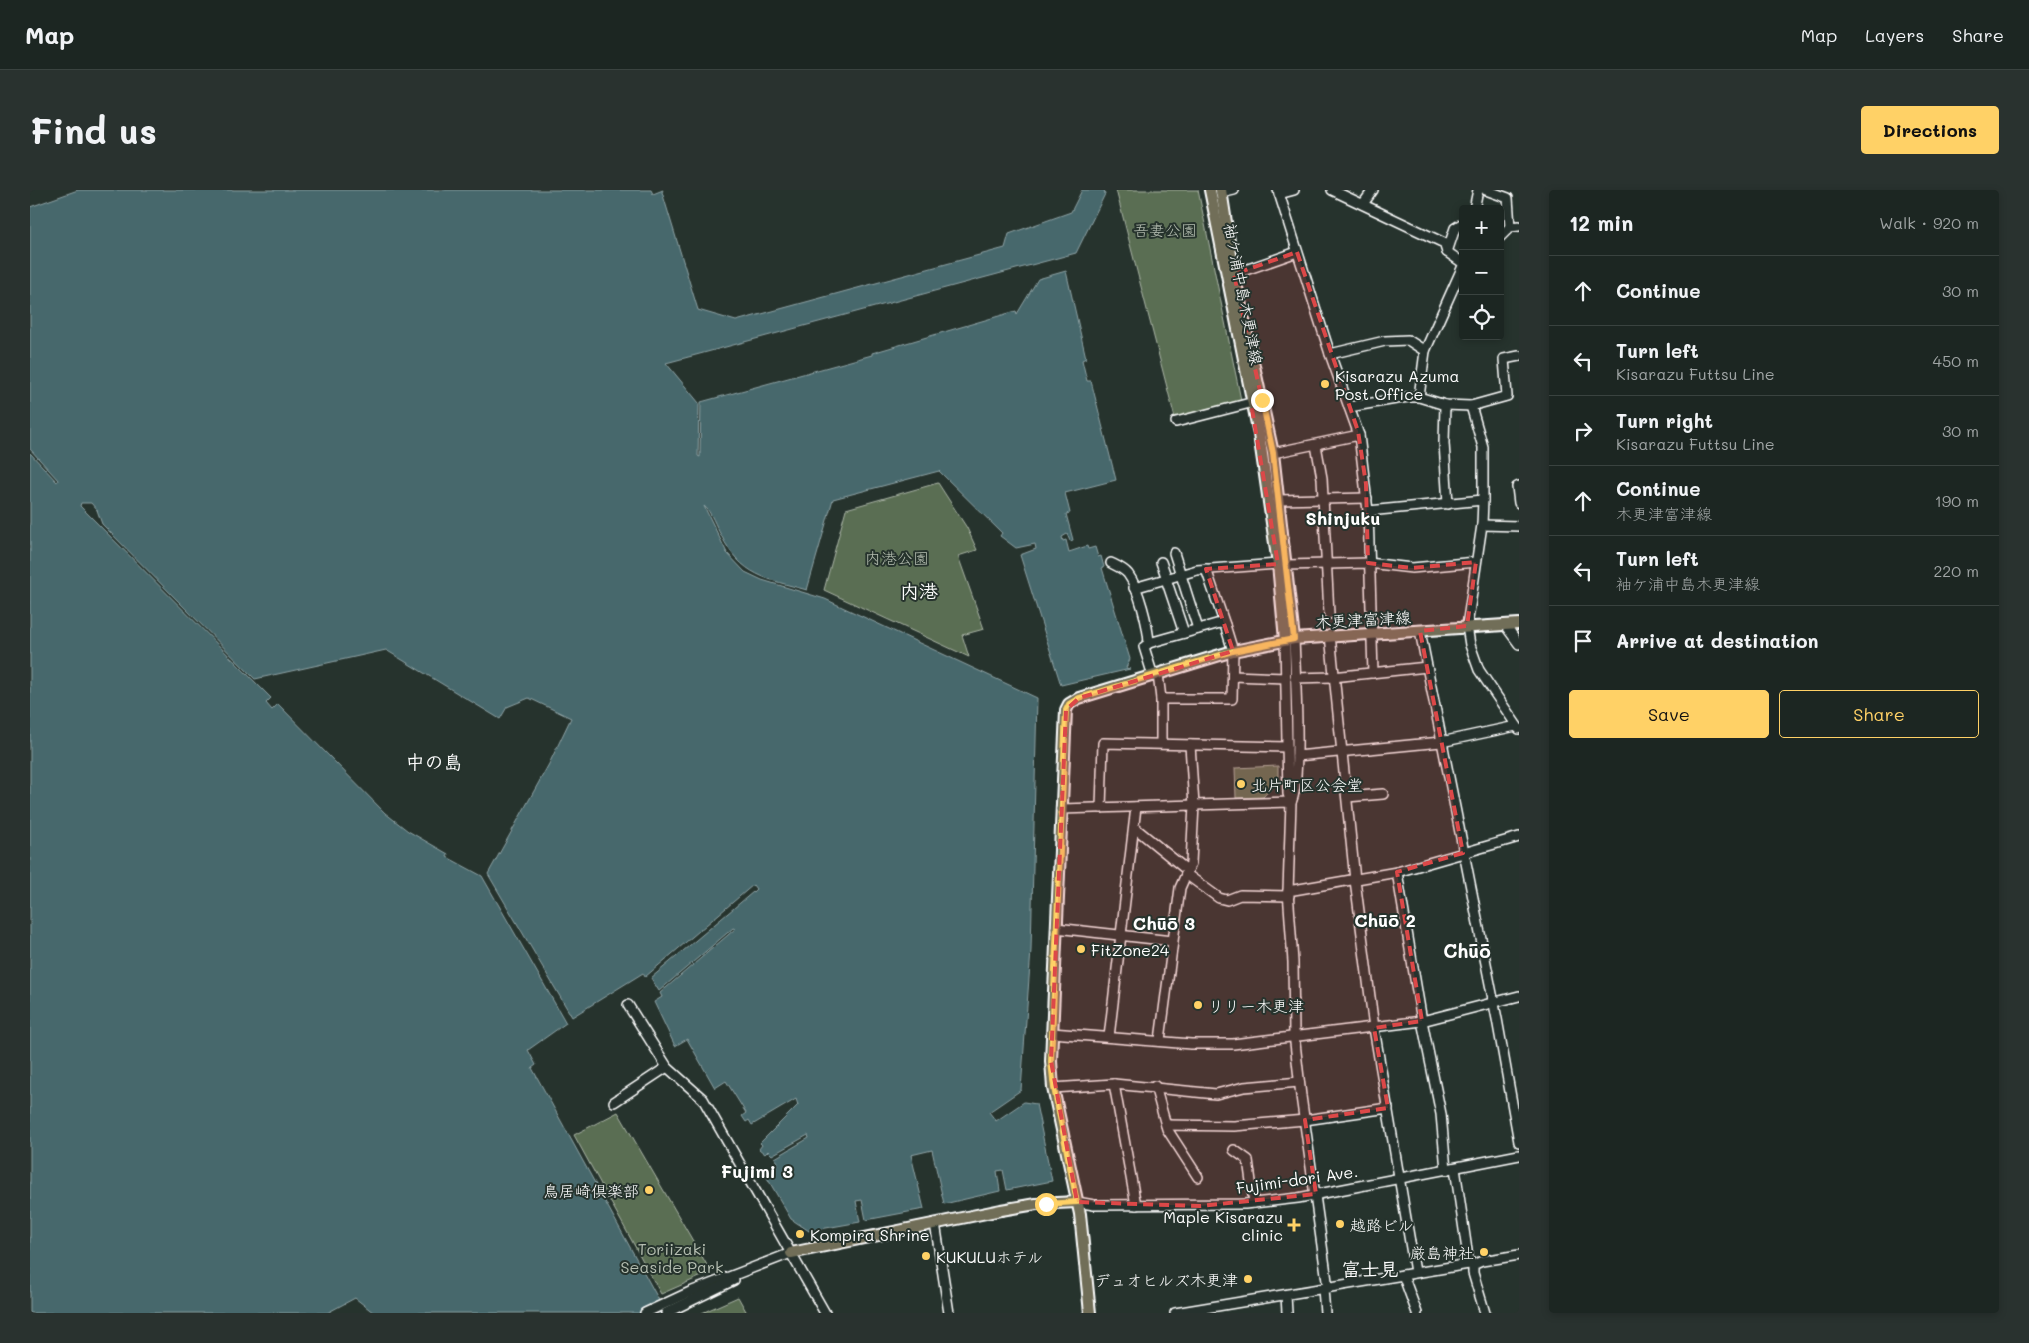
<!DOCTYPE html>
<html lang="en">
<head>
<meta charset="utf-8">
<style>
	:root { --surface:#1c2622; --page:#29322f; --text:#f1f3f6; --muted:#a0a5a5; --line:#3a4340; --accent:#ffd166 }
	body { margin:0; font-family:Mali,"Klee One",sans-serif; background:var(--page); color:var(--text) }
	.controls { position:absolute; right:15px; top:15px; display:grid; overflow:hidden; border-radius:5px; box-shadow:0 2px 8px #0003 }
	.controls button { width:45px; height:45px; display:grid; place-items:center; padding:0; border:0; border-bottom:1px solid var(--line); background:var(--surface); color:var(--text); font:25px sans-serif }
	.stop { position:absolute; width:15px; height:15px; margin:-11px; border:4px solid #ffd166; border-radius:50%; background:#fff }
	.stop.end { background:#ffd166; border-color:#fff; box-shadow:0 1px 5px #0008 }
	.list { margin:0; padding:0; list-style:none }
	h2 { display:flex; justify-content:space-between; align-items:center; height:65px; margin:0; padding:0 20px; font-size:21px }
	h2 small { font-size:16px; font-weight:400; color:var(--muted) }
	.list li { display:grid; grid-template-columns:32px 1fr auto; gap:15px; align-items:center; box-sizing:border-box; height:70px; padding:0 20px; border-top:1px solid var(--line) }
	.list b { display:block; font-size:19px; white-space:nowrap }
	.list p { margin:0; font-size:16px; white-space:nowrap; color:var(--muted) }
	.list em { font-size:16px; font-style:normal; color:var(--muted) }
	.actions { display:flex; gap:10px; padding:15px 20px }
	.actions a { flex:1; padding:11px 0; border:1px solid var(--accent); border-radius:5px; text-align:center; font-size:18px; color:var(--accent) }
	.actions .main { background:var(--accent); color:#111 }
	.icon { flex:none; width:28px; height:28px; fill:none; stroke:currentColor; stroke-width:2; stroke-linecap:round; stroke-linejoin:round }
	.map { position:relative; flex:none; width:1489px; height:1123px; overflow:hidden; border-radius:5px }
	header { display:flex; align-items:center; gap:30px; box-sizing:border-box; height:70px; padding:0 25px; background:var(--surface); border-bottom:1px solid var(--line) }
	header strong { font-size:24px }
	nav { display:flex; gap:28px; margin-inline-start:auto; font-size:18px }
	.intro { display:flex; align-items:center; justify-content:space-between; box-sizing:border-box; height:120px; padding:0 30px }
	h1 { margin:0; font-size:35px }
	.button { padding:12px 22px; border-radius:5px; background:var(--accent); color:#111; font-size:18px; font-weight:700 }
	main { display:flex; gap:30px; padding:0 30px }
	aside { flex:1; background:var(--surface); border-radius:5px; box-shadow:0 2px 8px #0003 }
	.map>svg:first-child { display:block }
	.green { fill:#5a6e52; stroke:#acb6a8 }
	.water { fill:#46686c; stroke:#90a4a7 }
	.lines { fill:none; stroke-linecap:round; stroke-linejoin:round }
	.minor-casing { stroke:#fff; stroke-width:12 }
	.major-casing { stroke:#fff; stroke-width:14 }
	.minor { stroke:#26332d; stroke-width:9 }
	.major { stroke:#716e59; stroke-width:10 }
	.route { stroke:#ffd166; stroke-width:6 }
	.marked { fill:#dc4848; fill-opacity:0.2; stroke:#dc4848; stroke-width:4; stroke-dasharray:10 6; stroke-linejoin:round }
	.poi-dot { fill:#ffd166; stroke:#26332d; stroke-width:2 }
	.labels { text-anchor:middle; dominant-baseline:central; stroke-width:4; stroke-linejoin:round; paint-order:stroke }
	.park-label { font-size:16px; fill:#b5beb1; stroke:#26332d }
	.street-label { font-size:16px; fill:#fff; stroke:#26332d }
	.poi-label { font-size:16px; fill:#fff; stroke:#26332d; text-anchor:start }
	.neighbourhood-label { font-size:18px; font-weight:bold; fill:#fff; stroke:#26332d }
	.quarter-label { font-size:19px; font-weight:bold; fill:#fff; stroke:#26332d }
</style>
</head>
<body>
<header>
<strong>Map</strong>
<nav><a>Map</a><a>Layers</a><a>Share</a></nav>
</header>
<div class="intro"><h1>Find us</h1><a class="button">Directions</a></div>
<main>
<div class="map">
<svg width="1489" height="1123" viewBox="0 0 1489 1123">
	<rect width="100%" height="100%" fill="#26332d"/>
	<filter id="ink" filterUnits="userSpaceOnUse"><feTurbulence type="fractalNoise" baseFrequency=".02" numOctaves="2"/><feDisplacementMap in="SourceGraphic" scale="10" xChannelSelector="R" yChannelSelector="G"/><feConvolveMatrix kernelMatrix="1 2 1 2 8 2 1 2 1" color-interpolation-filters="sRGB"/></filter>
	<g filter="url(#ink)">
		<!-- green -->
		<g class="green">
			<path d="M1086 0H1168L1212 215 1146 232Z"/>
			<path d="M908 293 937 338 947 360 928 366 954 439 932 445 939 467 794 400 816 319Z"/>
			<path d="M1248 576V591L1233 607 1206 608 1205 578Z"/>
			<path d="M588 922 681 1082 631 1104 544 945Z"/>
			<path d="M708 1107 717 1123H672Z"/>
		</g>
		<!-- water -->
		<path class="water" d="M48 0H621L623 4 633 0 632 2 668 120 706 131 975 58 979 44 1041 22 1052 0H1074L1075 4 1046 63 636 173 669 213 668 266 670 267 671 212 842 165V163L986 121 987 124 1008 89 1036 81 1056 168 1052 170 1057 191H1061L1086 290 1035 303 1040 323 1036 324 1043 350 1040 351 1037 344 1032 347 1033 351 1036 350 1039 362 1057 356 1058 359 1065 357 1068 367 1071 366 1074 377 1072 378 1100 469 1096 478 1100 479 1031 495 990 365 1006 359 1005 354 986 358 970 346 972 343 909 281 803 309 777 400C737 389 711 386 691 345 686 337 681 321 674 316L697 363 715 382 732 390 795 409 1007 508 1001 760 991 900 959 922 966 931 994 912 1006 914 1022 991 977 1000 973 980 967 981 970 1001 914 1014 902 960 881 965 894 1019 836 1030 832 1010 826 1011 830 1032 779 1041 761 1029 736 986 744 981 748 972 745 968 779 948 778 945 742 965 738 961 735 964 729 959 732 955 730 953 768 915 766 909 722 935 719 930 716 932 712 926 716 923 696 891 685 898 657 849 645 856 624 812 632 807 630 803 705 739 703 738 629 801 621 788 723 702 726 699 723 695 615 787 613 783 542 827 458 684 519 574 541 528 499 508 477 517 470 529 356 460 225 489 72 334 67 320 61 313H51L50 316 241 508 236 513 242 520 248 514 355 623 378 641 418 664 417 667 452 686 536 833 498 860 506 875 502 878 636 1123H344L325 1108 297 1123H0V263L27 292 28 290 0 259V17Z"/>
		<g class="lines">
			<!-- minor casing -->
			<g class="minor-casing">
				<g id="minor">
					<path d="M1248 0 1300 164 1329 245 1338 321 1343 483"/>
					<path d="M1302 0 1414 53 1417 62 1433 73"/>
					<path d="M1456 0 1478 8 1480 37"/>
					<path d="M1191 3 1204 0"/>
					<path d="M1249 4 1264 0"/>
					<path d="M1333 14 1343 0"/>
					<path d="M1444 19 1448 0"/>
					<path d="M1470 47 1480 37 1489 36"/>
					<path d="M1417 62 1425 38 1433 33"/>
					<path d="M1204 84 1267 62"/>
					<path d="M1300 164 1355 151 1378 150 1395 161"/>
					<path d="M1389 207 1395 161 1433 76"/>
					<path d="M1415 215 1414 253 1418 314"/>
					<path d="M1441 216 1453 257V310L1452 335 1437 436 1440 455 1449 480 1489 539"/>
					<path d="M1319 217 1378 207H1389L1415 215 1441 216 1477 206 1474 169 1489 166"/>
					<path d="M1146 232 1228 211"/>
					<path d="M1286 255 1292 288 1299 424"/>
					<path d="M1243 263 1329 245"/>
					<path d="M1489 296 1487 297 1489 313"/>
					<path d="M1249 310 1337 308"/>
					<path d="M1338 321 1453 310"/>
					<path d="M1452 335 1489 336"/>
					<path d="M1144 363 1168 439"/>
					<path d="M1131 372 1137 389"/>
					<path d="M1081 373C1087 376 1094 379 1098 384 1109 399 1118 435 1119 453L1114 457 1123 486"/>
					<path d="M1257 375 1338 373 1382 378 1446 372"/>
					<path d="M1176 379 1195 435"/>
					<path d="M1136 389 1154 443"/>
					<path d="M1104 398 1167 380 1248 374"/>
					<path d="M1475 435 1489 454"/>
					<path d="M1390 441 1467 829 1489 952"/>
					<path d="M1300 445 1325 690 1344 838 1385 1082"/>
					<path d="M1255 450 1258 604 1261 612"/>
					<path d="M1119 453 1190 433 1195 435 1203 461 1202 509H1131"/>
					<path d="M1128 484 1131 509V553"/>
					<path d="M1203 486 1256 488"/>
					<path d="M1265 488 1303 487 1397 477"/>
					<path d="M1267 566 1411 552 1486 536"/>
					<path d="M1317 607 1353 604"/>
					<path d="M1261 612C1272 594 1265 477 1264 449"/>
					<path d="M1071 618 1073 553 1257 557"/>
					<path d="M1031 619 1261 612 1258 701 1263 772 1264 844 1271 906 1298 1098"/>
					<path d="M1105 638 1158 681"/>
					<path d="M1367 682 1392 831 1411 924 1416 980"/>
					<path d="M1156 684 1189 708 1197 710 1210 705 1259 706"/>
					<path d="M1258 701 1367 682 1489 647"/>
					<path d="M1026 738 1142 751"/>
					<path d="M598 815 637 877 673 909 795 1123"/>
					<path d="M1022 843 1161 854H1203L1392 831 1489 806"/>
					<path d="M1079 847 1106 617"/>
					<path d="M1130 850 1150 698 1161 673 1164 615 1160 555"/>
					<path d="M1084 894 1106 1015"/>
					<path d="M1125 896 1137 939 1168 987"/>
					<path d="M1023 898 1084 894 1186 904 1214 897 1269 892"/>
					<path d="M584 912 637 877"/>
					<path d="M1136 935 1204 936 1275 930 1358 918"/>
					<path d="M1204 960 1218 970 1224 1013"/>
					<path d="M1425 978 1439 1074"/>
					<path d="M1047 1012 1064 1015 1215 1014 1268 1008 1489 965"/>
					<path d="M905 1033 919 1123"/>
					<path d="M1373 1085 1387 1123"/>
					<path d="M1293 1099 1295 1123"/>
					<path d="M1256 1105 1257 1123"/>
					<path d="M615 1123 660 1102 761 1063"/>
					<path d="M636 1123 704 1090"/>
					<path d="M1145 1123 1439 1074 1443 1075"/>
					<path d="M1455 1123 1443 1083V1075L1452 1071 1489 1065"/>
				</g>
			</g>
			<!-- major casing -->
			<g class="major-casing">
				<g id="major">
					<path d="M1180 0 1229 244 1248 374 1255 450"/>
					<path d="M1191 0 1204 84 1243 263 1264 449"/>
					<path d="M761 1063 971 1020 1006 1014 1047 1012"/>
					<path d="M1060 1123 1050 1024 1023 898 1021 871 1036 520 1039 514 1049 508 1203 461 1264 449 1489 434"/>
				</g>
			</g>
			<!-- minor -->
			<use href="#minor" class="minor"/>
			<!-- major -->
			<use href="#major" class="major"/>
		</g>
	</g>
	<g class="lines" filter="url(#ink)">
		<!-- route -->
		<path class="route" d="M1016 1014 1047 1012 1024 898 1021 872 1036 520 1039 514 1049 508 1203 461 1264 449 1243 263 1232 210"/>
	</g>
	<!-- marked area -->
	<path class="marked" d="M1267 62 1328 241 1336 294 1338 373 1382 378 1446 372 1437 436 1390 441 1433 663 1367 682 1392 831 1344 838 1358 918 1275 930 1286 1004 1170 1016 1047 1012 1021 871 1036 520 1049 508 1203 461 1176 379 1248 374 1221 213 1232 210 1204 84Z"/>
	<!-- markers -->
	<g class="poi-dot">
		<circle cx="1295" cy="194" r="5"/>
		<circle cx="1211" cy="594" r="5"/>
		<circle cx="1051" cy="759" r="5"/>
		<circle cx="1168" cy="815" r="5"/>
		<circle cx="619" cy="1000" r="5"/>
		<circle cx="1310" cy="1034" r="5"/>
		<path d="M1261.5 1027.5h5v5h5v5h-5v5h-5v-5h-5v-5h5z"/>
		<circle cx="770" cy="1044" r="5"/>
		<circle cx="1454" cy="1062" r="5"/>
		<circle cx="896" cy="1066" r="5"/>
		<circle cx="1218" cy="1089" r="5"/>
	</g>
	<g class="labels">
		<!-- park labels -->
		<g class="park-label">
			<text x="1135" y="39">吾妻公園</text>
			<text x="867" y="367">内港公園</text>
			<text x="642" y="1058">Toriizaki<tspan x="642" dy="18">Seaside Park</tspan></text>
		</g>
		<!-- street labels -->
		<g class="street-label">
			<text transform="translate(1214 104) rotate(79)">袖ケ浦中島木更津線</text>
			<text transform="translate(1333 429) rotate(-3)">木更津富津線</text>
			<text transform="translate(1267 989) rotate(-8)">Fujimi-dori Ave.</text>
		</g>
		<!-- poi labels -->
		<g class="poi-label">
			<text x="1305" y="185">Kisarazu Azuma<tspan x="1305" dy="18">Post Office</tspan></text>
			<text x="1221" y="594">北片町区公会堂</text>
			<text x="1061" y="759">FitZone24</text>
			<text x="1178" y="815">リリー木更津</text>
			<text x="609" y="1000" text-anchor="end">鳥居崎倶楽部</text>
			<text x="1253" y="1026" text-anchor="end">Maple Kisarazu<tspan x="1253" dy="18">clinic</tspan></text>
			<text x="1320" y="1034">越路ビル</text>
			<text x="780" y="1044">Kompira Shrine</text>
			<text x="1444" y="1062" text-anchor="end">厳島神社</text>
			<text x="906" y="1066">KUKULUホテル</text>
			<text x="1208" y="1089" text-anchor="end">デュオヒルズ木更津</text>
		</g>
		<!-- neighbourhood labels -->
		<g class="neighbourhood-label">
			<text x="1313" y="328">Shinjuku</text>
			<text x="1355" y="730">Chūō 2</text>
			<text x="1134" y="733">Chūō 3</text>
			<text x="727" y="981">Fujimi 3</text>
		</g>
		<!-- quarter labels -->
		<g class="quarter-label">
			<text x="889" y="400">内港</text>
			<text x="404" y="571">中の島</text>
			<text x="1437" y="760">Chūō</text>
			<text x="1340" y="1078">富士見</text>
		</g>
	</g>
</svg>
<div class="controls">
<button>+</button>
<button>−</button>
<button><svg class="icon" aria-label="locate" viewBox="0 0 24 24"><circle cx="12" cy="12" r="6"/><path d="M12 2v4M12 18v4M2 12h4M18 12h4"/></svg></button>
</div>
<div class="stop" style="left:1016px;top:1014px"></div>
<div class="stop end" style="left:1232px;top:210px"></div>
</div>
<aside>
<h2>12 min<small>Walk · 920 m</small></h2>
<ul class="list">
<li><svg class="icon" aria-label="ahead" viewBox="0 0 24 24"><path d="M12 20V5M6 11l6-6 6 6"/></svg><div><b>Continue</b></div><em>30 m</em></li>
<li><svg class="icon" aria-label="left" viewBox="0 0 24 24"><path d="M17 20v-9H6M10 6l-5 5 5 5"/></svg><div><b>Turn left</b><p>Kisarazu Futtsu Line</p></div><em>450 m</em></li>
<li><svg class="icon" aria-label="right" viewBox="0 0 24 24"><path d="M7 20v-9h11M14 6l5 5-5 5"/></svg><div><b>Turn right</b><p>Kisarazu Futtsu Line</p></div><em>30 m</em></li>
<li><svg class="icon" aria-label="ahead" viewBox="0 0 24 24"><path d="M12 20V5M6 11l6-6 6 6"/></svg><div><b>Continue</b><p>木更津富津線</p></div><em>190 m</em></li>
<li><svg class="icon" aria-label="left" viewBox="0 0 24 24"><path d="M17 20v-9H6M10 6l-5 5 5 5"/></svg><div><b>Turn left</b><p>袖ケ浦中島木更津線</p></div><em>220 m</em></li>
<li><svg class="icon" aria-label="arrive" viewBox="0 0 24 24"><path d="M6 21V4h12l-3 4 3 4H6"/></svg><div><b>Arrive at destination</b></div></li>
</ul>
<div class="actions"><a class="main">Save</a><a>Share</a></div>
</aside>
</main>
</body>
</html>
